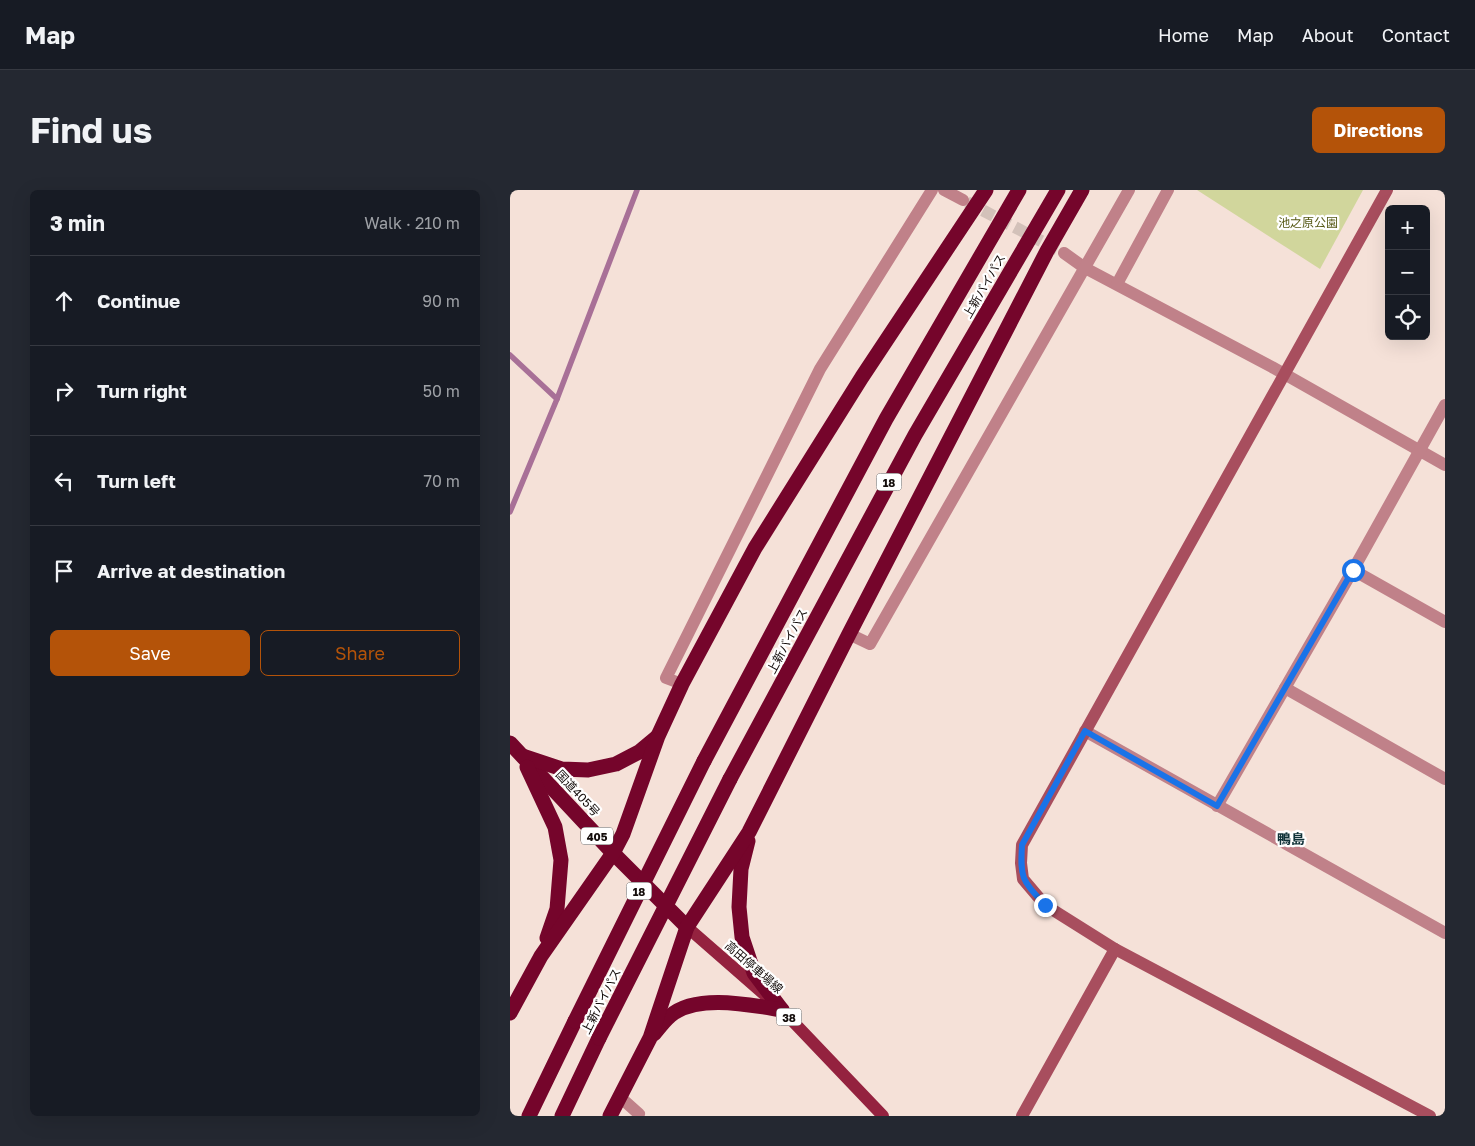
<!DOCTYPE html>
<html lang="en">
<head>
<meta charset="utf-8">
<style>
	:root { --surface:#171b24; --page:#242831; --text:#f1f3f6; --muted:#9ea1a6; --line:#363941; --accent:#b45309 }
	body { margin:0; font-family:"Golos Text","Noto Sans JP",sans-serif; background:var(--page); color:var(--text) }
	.controls { position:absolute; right:15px; top:15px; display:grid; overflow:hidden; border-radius:8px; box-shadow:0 5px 20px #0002 }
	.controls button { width:45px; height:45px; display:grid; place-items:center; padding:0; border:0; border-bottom:1px solid var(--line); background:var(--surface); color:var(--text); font:25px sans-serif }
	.stop { position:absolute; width:15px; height:15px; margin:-11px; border:4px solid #1a73e8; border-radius:50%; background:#fff }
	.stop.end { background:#1a73e8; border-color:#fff; box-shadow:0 1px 5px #0008 }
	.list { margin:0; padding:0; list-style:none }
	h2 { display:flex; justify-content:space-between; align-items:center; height:65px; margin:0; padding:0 20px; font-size:21px }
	h2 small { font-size:16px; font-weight:400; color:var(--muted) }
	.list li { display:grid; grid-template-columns:32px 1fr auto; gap:15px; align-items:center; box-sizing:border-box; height:90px; padding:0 20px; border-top:1px solid var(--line) }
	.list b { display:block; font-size:19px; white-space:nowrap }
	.list em { font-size:16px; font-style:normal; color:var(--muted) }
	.actions { display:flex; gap:10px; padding:15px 20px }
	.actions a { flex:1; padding:11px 0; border:1px solid var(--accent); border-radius:8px; text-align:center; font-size:18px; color:var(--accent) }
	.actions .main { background:var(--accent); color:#fff }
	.icon { flex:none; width:28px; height:28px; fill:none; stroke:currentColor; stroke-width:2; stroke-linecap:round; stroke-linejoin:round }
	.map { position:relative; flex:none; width:935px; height:926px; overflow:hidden; border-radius:8px }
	header { display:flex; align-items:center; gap:30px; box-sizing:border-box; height:70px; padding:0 25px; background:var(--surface); border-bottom:1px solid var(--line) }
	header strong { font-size:24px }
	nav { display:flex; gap:28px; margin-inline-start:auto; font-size:18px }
	.intro { display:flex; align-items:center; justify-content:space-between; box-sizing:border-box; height:120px; padding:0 30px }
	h1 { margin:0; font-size:35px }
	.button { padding:12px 22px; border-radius:8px; background:var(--accent); color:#fff; font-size:18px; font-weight:700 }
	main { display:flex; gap:30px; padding:0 30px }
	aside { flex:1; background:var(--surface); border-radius:8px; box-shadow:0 5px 20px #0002 }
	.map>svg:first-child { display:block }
	.green { fill:#d1d69c }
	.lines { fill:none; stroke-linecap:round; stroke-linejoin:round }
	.stream { stroke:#a87097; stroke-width:5.5 }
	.street-tunnel { stroke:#d3c1b9; stroke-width:12; stroke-dasharray:12 6; stroke-linecap:butt }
	.street { stroke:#c08189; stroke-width:12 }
	.secondary { stroke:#a84e5e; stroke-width:12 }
	.primary { stroke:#94223f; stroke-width:12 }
	.highway { stroke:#75052b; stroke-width:15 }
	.highway-bridge { stroke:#75052b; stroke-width:15 }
	.route { stroke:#1a73e8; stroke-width:6 }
	.labels { text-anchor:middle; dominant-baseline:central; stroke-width:4.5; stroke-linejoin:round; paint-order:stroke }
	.shield { fill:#fff; stroke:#5a5654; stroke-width:1 }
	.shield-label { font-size:11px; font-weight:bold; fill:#140d0b }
	.park-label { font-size:12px; fill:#575a17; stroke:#fff }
	.street-label { font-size:12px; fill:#140d0b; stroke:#fff }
	.neighbourhood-label { font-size:14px; font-weight:bold; fill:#103238; stroke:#fff }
</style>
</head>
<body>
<header>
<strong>Map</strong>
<nav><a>Home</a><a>Map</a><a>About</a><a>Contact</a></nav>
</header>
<div class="intro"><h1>Find us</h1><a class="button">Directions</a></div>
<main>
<aside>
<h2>3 min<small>Walk · 210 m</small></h2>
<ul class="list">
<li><svg class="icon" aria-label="ahead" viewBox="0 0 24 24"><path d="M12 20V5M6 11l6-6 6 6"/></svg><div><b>Continue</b></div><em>90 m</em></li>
<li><svg class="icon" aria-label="right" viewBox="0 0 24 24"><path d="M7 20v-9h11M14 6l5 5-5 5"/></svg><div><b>Turn right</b></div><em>50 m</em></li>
<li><svg class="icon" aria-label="left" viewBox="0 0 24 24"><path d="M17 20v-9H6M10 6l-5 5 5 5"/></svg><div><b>Turn left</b></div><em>70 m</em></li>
<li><svg class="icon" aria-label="arrive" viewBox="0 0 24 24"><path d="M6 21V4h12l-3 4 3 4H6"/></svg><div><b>Arrive at destination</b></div></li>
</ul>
<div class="actions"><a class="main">Save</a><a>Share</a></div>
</aside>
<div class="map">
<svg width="935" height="926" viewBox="0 0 935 926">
	<rect width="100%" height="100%" fill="#f5e1d8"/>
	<!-- green -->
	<path class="green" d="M687 0H853L810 79Z"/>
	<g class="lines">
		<!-- stream -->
		<g class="stream">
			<path d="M0 165 47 209"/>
			<path d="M0 322 47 209 127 0"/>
		</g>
		<!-- street-tunnel -->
		<path class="street-tunnel" d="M457 12 554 63"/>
		<!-- street -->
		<g class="street">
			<path d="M434 0 453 10"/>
			<path d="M554 63 575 78 762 177 935 275"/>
			<path d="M607 94 658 0"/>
			<path d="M843 380 935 432"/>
			<path d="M339 444 360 454 619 0"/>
			<path d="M172 494 156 488 310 179 422 0"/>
			<path d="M775 498 935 589"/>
			<path d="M575 541 935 743"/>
			<path d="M707 616 843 380 935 215"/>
			<path d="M110 907 129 924 128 926"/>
		</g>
		<!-- secondary -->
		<g class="secondary">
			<path d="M877 0 512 655 511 673 513 689 535 715 605 759 920 926"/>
			<path d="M512 926 605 759"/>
		</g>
		<!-- primary -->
		<path class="primary" d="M177 737 272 820 373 926"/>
		<!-- highway -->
		<g class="highway">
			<path d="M0 553 103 663 177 737"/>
			<path d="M13 566 52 579 78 580 106 574 129 562 147 547"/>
			<path d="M194 571 376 229 509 0"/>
			<path d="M17 577 45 637 51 670 47 719 37 748"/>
			<path d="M220 589 405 245 548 0"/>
			<path d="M238 651 231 679 229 717 232 747 244 783 272 820"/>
			<path d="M0 823 31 766 103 663 113 644 148 546 172 494 245 358 352 187 476 0"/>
			<path d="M144 844C149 838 154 831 160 826 186 803 241 815 272 820"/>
			<path d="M19 926 65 831"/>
			<path d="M52 926 89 848"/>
			<path d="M100 926 140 848 177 737 239 642 339 444 537 61 572 0"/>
		</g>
		<!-- highway-bridge -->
		<g class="highway-bridge">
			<path d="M65 831 194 571"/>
			<path d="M89 848 220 589"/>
		</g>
	</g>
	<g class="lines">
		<!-- route -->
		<path class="route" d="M535 715C512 690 510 689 512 655L575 541 707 616 843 380"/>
	</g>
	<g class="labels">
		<!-- shield labels -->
		<g class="shield">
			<rect x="366.5" y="283.5" width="25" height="17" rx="4"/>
			<rect x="71" y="637.5" width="32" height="17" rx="4"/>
			<rect x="116.5" y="692.5" width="25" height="17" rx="4"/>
			<rect x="266.5" y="818.5" width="25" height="17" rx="4"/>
		</g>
		<g class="shield-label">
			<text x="379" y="292">18</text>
			<text x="87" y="646">405</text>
			<text x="129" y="701">18</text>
			<text x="279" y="827">38</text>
		</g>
		<!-- park labels -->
		<g class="park-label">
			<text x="798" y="32">池之原公園</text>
		</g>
		<!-- street labels -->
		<g class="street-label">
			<text transform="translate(474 96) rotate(-60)">上新バイパス</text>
			<text transform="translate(277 451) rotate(-62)">上新バイパス</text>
			<text transform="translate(68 603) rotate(47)">国道405号</text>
			<text transform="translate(244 777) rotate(41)">高田停車場線</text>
			<text transform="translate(91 811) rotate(-63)">上新バイパス</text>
		</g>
		<!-- neighbourhood labels -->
		<g class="neighbourhood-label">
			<text x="781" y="648">鴨島</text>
		</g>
	</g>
</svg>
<div class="controls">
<button>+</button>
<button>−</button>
<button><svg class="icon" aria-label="locate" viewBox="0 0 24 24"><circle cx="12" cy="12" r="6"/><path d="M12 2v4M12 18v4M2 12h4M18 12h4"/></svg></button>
</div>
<div class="stop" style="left:843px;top:380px"></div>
<div class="stop end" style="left:535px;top:715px"></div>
</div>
</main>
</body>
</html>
